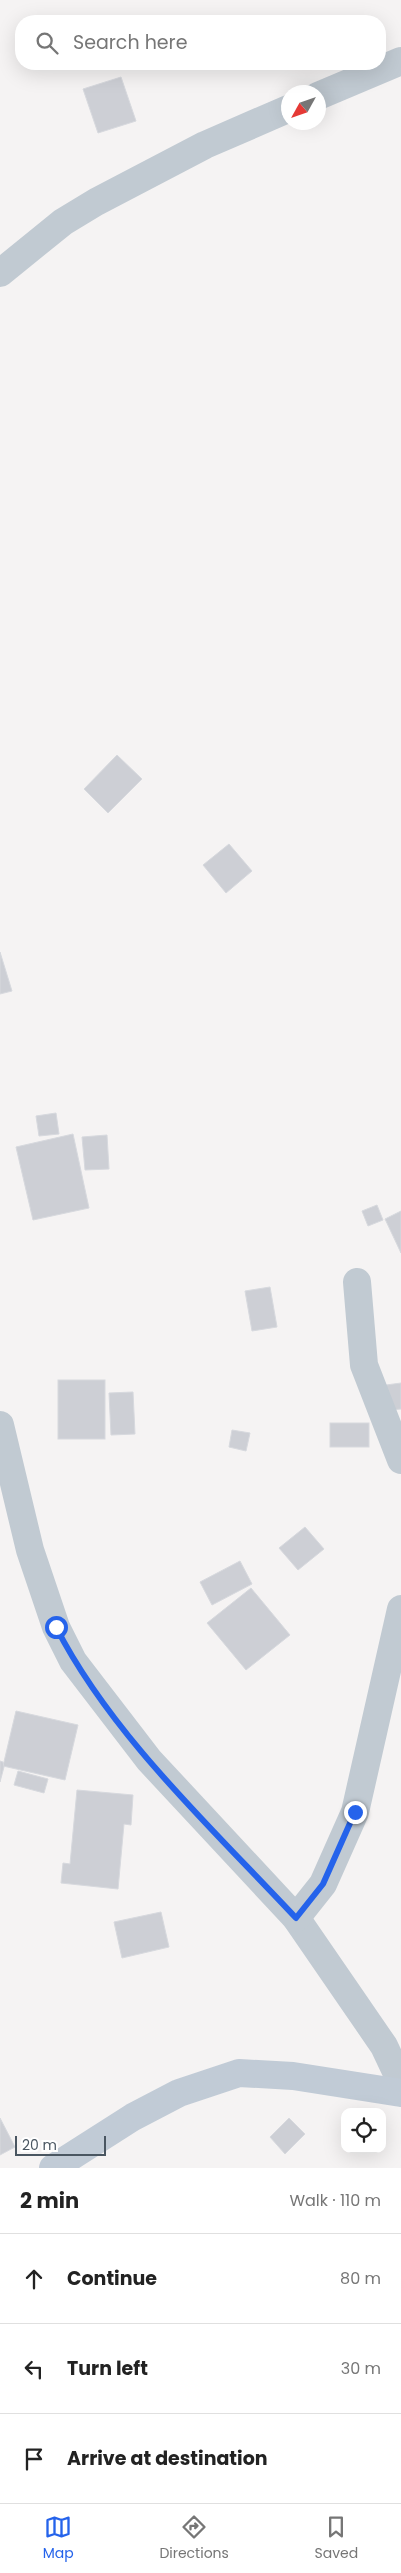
<!DOCTYPE html>
<html lang="en">
<head>
<meta charset="utf-8">
<style>
	:root { --surface:#fff; --page:#f2f2f2; --text:#222; --muted:#767676; --line:#e0e0e0; --accent:#2563eb }
	body { margin:0; font-family:Poppins,sans-serif; background:var(--page); color:var(--text) }
	.controls { position:absolute; right:15px; bottom:15px; display:grid; overflow:hidden; border-radius:10px; box-shadow:0 5px 20px #0002 }
	.controls button { width:45px; height:45px; display:grid; place-items:center; padding:0; border:0; border-bottom:1px solid var(--line); background:var(--surface); color:var(--text); font:25px sans-serif }
	.compass { position:absolute; left:281px; top:85px; width:45px; height:45px; border-radius:50%; background:var(--surface); box-shadow:0 5px 20px #0002; rotate:230deg }
	.scale { position:absolute; left:15px; bottom:12px; width:91px; box-sizing:border-box; padding-left:5px; border:2px solid #4a5661; border-top:0; font-size:14px; line-height:18px; white-space:nowrap; color:#4a5661; -webkit-text-stroke:4px #fff; paint-order:stroke }
	.stop { position:absolute; width:15px; height:15px; margin:-11px; border:4px solid #2563eb; border-radius:50%; background:#fff }
	.stop.end { background:#2563eb; border-color:#fff; box-shadow:0 1px 5px #0008 }
	.list { margin:0; padding:0; list-style:none }
	h2 { display:flex; justify-content:space-between; align-items:center; height:65px; margin:0; padding:0 20px; font-size:21px }
	h2 small { font-size:16px; font-weight:400; color:var(--muted) }
	.list li { display:grid; grid-template-columns:32px 1fr auto; gap:15px; align-items:center; box-sizing:border-box; height:90px; padding:0 20px; border-top:1px solid var(--line) }
	.list b { display:block; font-size:19px; white-space:nowrap }
	.list em { font-size:16px; font-style:normal; color:var(--muted) }
	.icon { flex:none; width:28px; height:28px; fill:none; stroke:currentColor; stroke-width:2; stroke-linecap:round; stroke-linejoin:round }
	.map { position:relative; flex:none; width:401px; height:2168px; overflow:hidden }
	.search { position:absolute; background:var(--surface); box-shadow:0 5px 20px #0002; left:15px; right:15px; top:15px; height:55px; display:flex; align-items:center; gap:12px; box-sizing:border-box; padding:0 18px; border-radius:20px; color:var(--muted); font-size:19px }
	.sheet { height:335px; background:var(--surface) }
	nav { display:flex; justify-content:space-around; align-items:center; box-sizing:border-box; height:70px; border-top:1px solid var(--line); background:var(--surface); font-size:14px; color:var(--muted) }
	nav a { display:grid; justify-items:center; gap:2px }
	nav .on { color:var(--accent) }
	.map>svg:first-child { display:block }
	.building { fill:#cdcfd5; stroke:#d7d9de }
	.lines { fill:none; stroke-linecap:round; stroke-linejoin:round }
	.street { stroke:#c1cad2; stroke-width:28 }
	.secondary { stroke:#c1cbd6; stroke-width:28 }
	.route { stroke:#2563eb; stroke-width:6 }
</style>
</head>
<body>
<div class="map">
<svg width="401" height="2168" viewBox="0 0 401 2168">
	<rect width="100%" height="100%" fill="#f5f3f3"/>
	<!-- building -->
	<g class="building">
		<path d="M121 77 136 121 98 133 83 89Z"/>
		<path d="M117 755 142 779 108 813 84 789Z"/>
		<path d="M229 844 252 871 226 893 203 865Z"/>
		<path d="M0 952 12 991 0 994Z"/>
		<path d="M56 1113 59 1134 39 1136 36 1116Z"/>
		<path d="M73 1134 89 1208 33 1220 16 1147Z"/>
		<path d="M107 1135 109 1169 85 1170 82 1137Z"/>
		<path d="M377 1205 383 1220 368 1226 362 1211Z"/>
		<path d="M401 1211V1253L385 1219Z"/>
		<path d="M270 1287 277 1327 252 1331 245 1291Z"/>
		<rect x="58" y="1380" width="47" height="59"/>
		<path d="M401 1383V1409L390 1410 386 1385Z"/>
		<path d="M133 1392 135 1434 111 1435 109 1393Z"/>
		<rect x="330" y="1423" width="39" height="24"/>
		<path d="M232 1430 250 1433 246 1451 229 1447Z"/>
		<path d="M305 1527 324 1549 298 1570 279 1548Z"/>
		<path d="M240 1561 252 1584 212 1605 200 1582Z"/>
		<path d="M251 1588 290 1635 246 1670 207 1623Z"/>
		<path d="M16 1711 78 1725 65 1780 3 1766Z"/>
		<path d="M0 1761 3 1762 4 1767 0 1782Z"/>
		<path d="M18 1771 48 1779 44 1793 14 1785Z"/>
		<path d="M77 1790 133 1795 131 1825 124 1824 118 1889 61 1883 63 1863 70 1864Z"/>
		<path d="M161 1912 169 1947 122 1958 114 1922Z"/>
		<path d="M0 2118 15 2147 0 2155Z"/>
		<path d="M289 2118 305 2134 285 2154 270 2137Z"/>
	</g>
	<g class="lines">
		<!-- street -->
		<g class="street">
			<path d="M318 96 401 61"/>
			<path d="M0 273 63 222 96 202 205 145 288 109"/>
			<path d="M357 1282 364 1365 401 1460"/>
			<path d="M0 1425 30 1550 56 1627 73 1661 149 1760 296 1918 384 2046 401 2082"/>
			<path d="M296 1918 323 1884 355 1812 401 1609"/>
		</g>
		<!-- secondary -->
		<path class="secondary" d="M53 2168 133 2117 179 2093 239 2073 293 2076 401 2093"/>
	</g>
	<g class="lines">
		<!-- route -->
		<path class="route" d="M56 1627C111 1735 213 1829 296 1918L323 1884 355 1812"/>
	</g>
</svg>
<div class="controls">
<button><svg class="icon" aria-label="locate" viewBox="0 0 24 24"><circle cx="12" cy="12" r="6"/><path d="M12 2v4M12 18v4M2 12h4M18 12h4"/></svg></button>
</div>
<svg class="compass" viewBox="-18 -18 36 36"><path d="M0-13l5 13h-10z" fill="#e53935"/><path d="M0 13l5-13h-10z" fill="#767676"/></svg>
<div class="scale">20 m</div>
<div class="stop" style="left:56px;top:1627px"></div>
<div class="stop end" style="left:355px;top:1812px"></div>
<div class="search"><svg class="icon" aria-label="search" viewBox="0 0 24 24"><circle cx="10" cy="10" r="6"/><path d="M15 15l6 6"/></svg>Search here</div>
</div>
<section class="sheet">
<h2>2 min<small>Walk · 110 m</small></h2>
<ul class="list">
<li><svg class="icon" aria-label="ahead" viewBox="0 0 24 24"><path d="M12 20V5M6 11l6-6 6 6"/></svg><div><b>Continue</b></div><em>80 m</em></li>
<li><svg class="icon" aria-label="left" viewBox="0 0 24 24"><path d="M17 20v-9H6M10 6l-5 5 5 5"/></svg><div><b>Turn left</b></div><em>30 m</em></li>
<li><svg class="icon" aria-label="arrive" viewBox="0 0 24 24"><path d="M6 21V4h12l-3 4 3 4H6"/></svg><div><b>Arrive at destination</b></div></li>
</ul>
</section>
<nav>
<a class="on"><svg class="icon" aria-label="map" viewBox="0 0 24 24"><path d="M3 6l6-2 6 2 6-2v14l-6 2-6-2-6 2zM9 4v14M15 6v14"/></svg>Map</a>
<a><svg class="icon" aria-label="directions" viewBox="0 0 24 24"><path d="M12 3l9 9-9 9-9-9zM9 14v-3h6M13 9l2 2-2 2"/></svg>Directions</a>
<a><svg class="icon" aria-label="saved" viewBox="0 0 24 24"><path d="M7 4h10v16l-5-4-5 4z"/></svg>Saved</a>
</nav>
</body>
</html>
